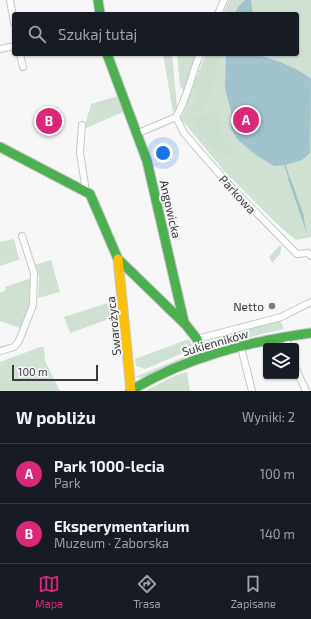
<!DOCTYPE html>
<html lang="pl">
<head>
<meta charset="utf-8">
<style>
	:root { --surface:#171b24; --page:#20242c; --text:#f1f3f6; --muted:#9ea1a6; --line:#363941; --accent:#db2777 }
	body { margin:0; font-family:"Exo 2",sans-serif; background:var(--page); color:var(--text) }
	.controls { position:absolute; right:12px; bottom:12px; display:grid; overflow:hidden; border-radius:4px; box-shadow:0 1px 3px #0004 }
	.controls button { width:36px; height:36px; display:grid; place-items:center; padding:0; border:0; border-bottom:1px solid var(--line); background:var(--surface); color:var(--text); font:20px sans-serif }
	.scale { position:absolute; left:12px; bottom:10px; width:86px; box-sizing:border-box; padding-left:4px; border:2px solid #3a3a3b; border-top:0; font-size:11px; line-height:14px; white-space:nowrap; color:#3a3a3b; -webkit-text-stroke:3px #f6f6f9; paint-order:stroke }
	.you { position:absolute; left:163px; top:153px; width:14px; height:14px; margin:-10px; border:3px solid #fff; border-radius:50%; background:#1a73e8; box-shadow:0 0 0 6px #1a73e833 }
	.badge { display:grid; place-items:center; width:26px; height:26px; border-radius:50%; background:var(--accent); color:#fff; font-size:13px; font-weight:700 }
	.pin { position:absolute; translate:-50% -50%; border:2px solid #fff; box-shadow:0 1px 4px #0006 }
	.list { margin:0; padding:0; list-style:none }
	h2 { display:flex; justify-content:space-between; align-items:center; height:52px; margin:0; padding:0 16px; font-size:17px }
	h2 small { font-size:13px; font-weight:400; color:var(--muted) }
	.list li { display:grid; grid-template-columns:26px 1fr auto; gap:12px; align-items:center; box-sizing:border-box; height:60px; padding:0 16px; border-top:1px solid var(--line) }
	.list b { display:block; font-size:15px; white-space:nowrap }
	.list p { margin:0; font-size:13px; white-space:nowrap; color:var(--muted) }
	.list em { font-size:13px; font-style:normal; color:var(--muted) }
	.icon { flex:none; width:22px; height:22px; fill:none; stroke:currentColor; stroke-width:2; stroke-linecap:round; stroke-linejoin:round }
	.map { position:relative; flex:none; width:311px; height:391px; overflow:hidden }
	.search { position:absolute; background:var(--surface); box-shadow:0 1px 3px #0004; left:12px; right:12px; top:12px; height:44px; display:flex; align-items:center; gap:10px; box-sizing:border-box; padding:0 14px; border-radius:4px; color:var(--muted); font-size:15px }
	.sheet { height:172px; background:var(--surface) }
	nav { display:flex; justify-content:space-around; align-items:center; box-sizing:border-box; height:56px; border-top:1px solid var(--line); background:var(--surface); font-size:11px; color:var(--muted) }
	nav a { display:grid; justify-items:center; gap:2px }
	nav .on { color:var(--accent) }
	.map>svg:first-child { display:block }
	.green { fill:#d0e0d3 }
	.forest { fill:#ccdecf }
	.water { fill:#a1c3cc }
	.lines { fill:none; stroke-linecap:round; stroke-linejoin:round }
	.stream { stroke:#a1c3cc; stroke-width:1.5 }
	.street-casing { stroke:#c6c6c7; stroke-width:8 }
	.fast-casing { stroke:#c6c6c7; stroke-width:11 }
	.slow-casing { stroke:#c6c6c7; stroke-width:11 }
	.street { stroke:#fefefe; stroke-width:6 }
	.fast { stroke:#4caf50; stroke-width:9 }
	.slow { stroke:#ffc107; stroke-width:9 }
	.poi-dot { fill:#7c7c7d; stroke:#f6f6f9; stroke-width:1.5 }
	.labels { text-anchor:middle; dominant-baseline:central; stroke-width:4; stroke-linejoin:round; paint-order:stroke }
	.street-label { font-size:12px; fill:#3a3a3b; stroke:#f6f6f9 }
	.poi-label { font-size:12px; fill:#3a3a3b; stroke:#f6f6f9; text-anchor:end }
</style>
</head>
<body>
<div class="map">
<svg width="311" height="391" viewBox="0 0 311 391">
	<rect width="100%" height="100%" fill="#f7f7f8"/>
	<!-- green -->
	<g class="green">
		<path d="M229 0H311V237L296 240 279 226 224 171 181 119 192 89V77L198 75V70L200 69 201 64 206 54H297V14H223Z"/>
		<path d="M163 54H172L177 106 176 110 173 112Z"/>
		<path d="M177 54H198L185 90H183L180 85Z"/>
		<path d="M118 96 123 112 84 129 91 104Z"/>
		<path d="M14 239 19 259 24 258 0 266V242Z"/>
		<path d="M282 245 280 254 272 263 269 257 279 246Z"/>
		<path d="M51 260 60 292 38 298 39 276 35 265Z"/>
		<path d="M31 278 30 303 20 328 0 321V293L6 290 5 287Z"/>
		<path d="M117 300 118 310 114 317 70 333 64 317Z"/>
		<path d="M280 320 284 329 225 343 218 342 213 337Z"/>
		<path d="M189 339 192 345 190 350 145 369 136 366 135 359Z"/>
		<path d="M40 347H44L45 361 60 391H0V362Z"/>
		<path d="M196 349 190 356 141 378 135 377 189 355Z"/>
		<path d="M187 372 190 391H145L174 376Z"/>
	</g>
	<!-- forest -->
	<g class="forest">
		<path d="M208 54H219L215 79 204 110 192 111 198 91 194 90V82L200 76Z"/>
		<path d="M219 112C224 120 219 126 221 134 222 141 231 146 235 151L225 157 212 148 191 119V117Z"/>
	</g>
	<!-- water -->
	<g class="water">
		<path d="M245 0H251L253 14H235L238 7Z"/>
		<path d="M226 54C234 54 243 53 251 54 268 56 299 68 311 79L310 153 302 160 285 165 274 166 256 155 237 139 231 128V111L225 88Z"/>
		<path d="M290 177 303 213 307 234 288 179Z"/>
	</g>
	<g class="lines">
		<!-- stream -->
		<path class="stream" d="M285 165 289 178"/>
		<!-- street casing -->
		<g class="street-casing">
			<g id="street">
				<path d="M10 0 14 23"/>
				<path d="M218 14 224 0"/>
				<path d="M0 49 14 46"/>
				<path d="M20 54 23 67"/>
				<path d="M176 117 184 133 201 153 232 188 297 254 308 253 311 256"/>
				<path d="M82 125 80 152 86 192"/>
				<path d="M136 134 176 117C188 97 191 75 200 54"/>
				<path d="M197 339 281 317 311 302"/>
				<path d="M287 342 288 346"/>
				<path d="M241 347 252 391"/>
				<path d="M0 351 14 347 19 341 33 305 34 273 22 236"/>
				<path d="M296 369 306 391"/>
			</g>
		</g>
		<!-- fast casing -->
		<g class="fast-casing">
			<g id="fast">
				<path d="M98 0 100 14"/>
				<path d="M107 54 147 161 184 322"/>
				<path d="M0 147 90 194 118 259 186 325 197 339 204 357"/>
				<path d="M130 391C186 357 247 342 311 333"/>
			</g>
		</g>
		<!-- slow casing -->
		<g class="slow-casing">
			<path id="slow" d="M118 259 131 391"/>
		</g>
		<!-- street -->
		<use href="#street" class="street"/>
		<!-- fast -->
		<use href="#fast" class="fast"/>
		<!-- slow -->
		<use href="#slow" class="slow"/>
	</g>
	<!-- markers -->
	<circle class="poi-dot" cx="272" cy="306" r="4"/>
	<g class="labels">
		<!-- street labels -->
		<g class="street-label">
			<text transform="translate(238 194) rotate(47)">Parkowa</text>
			<text transform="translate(171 209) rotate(77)">Angowicka</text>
			<text transform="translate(113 326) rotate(-96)">Swarożyca</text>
			<text transform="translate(215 342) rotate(-16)">Sukienników</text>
		</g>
		<!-- poi labels -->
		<g class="poi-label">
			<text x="264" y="306">Netto</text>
		</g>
	</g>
</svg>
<div class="controls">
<button><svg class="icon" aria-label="layers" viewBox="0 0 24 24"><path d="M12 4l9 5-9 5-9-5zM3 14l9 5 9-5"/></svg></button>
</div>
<div class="scale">100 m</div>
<div class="you"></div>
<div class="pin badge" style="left:246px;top:120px">A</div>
<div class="pin badge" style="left:49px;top:121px">B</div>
<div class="search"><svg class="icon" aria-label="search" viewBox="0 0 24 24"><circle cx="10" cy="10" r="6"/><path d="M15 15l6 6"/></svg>Szukaj tutaj</div>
</div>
<section class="sheet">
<h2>W pobliżu<small>Wyniki: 2</small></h2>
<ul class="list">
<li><span class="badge">A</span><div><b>Park 1000-lecia</b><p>Park</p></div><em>100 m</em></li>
<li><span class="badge">B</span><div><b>Eksperymentarium</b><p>Muzeum · Zaborska</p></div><em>140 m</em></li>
</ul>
</section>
<nav>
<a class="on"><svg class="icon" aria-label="map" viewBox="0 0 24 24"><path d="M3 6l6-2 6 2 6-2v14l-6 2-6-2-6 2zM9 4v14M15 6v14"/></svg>Mapa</a>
<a><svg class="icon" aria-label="directions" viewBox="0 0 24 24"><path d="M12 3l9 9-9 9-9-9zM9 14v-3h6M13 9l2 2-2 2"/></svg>Trasa</a>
<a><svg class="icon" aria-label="saved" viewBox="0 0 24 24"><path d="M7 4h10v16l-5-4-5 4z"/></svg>Zapisane</a>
</nav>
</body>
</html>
